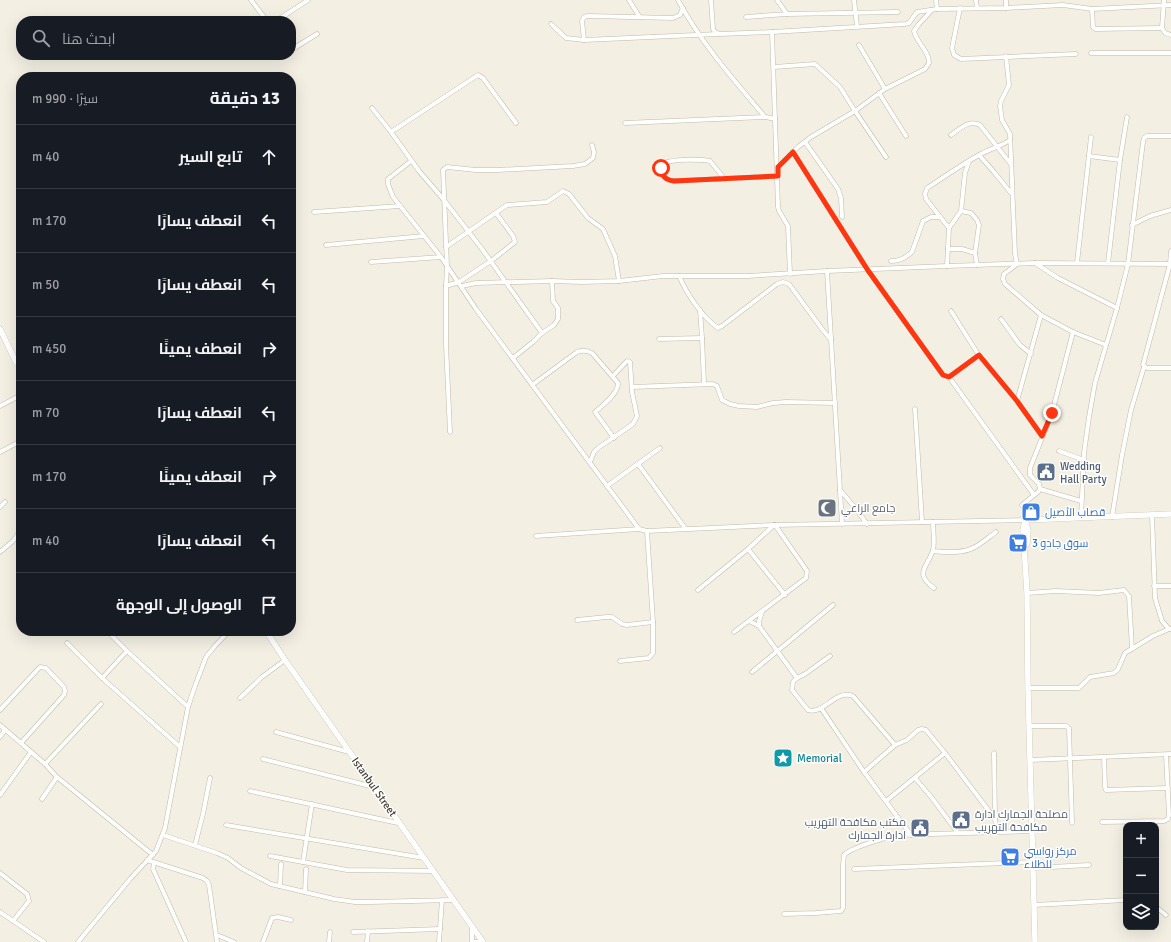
<!DOCTYPE html>
<html lang="ar">
<head>
<meta charset="utf-8">
<style>
	:root { --surface:#171b24; --page:#20242c; --text:#f1f3f6; --muted:#9ea1a6; --line:#363941 }
	body { margin:0; font-family:Signika,Cairo,sans-serif; background:var(--page); color:var(--text); direction:rtl }
	.controls { position:absolute; right:12px; bottom:12px; display:grid; overflow:hidden; border-radius:8px; box-shadow:0 4px 16px #0002 }
	.controls button { width:36px; height:36px; display:grid; place-items:center; padding:0; border:0; border-bottom:1px solid var(--line); background:var(--surface); color:var(--text); font:20px sans-serif }
	.stop { position:absolute; width:12px; height:12px; margin:-9px; border:3px solid #ff360f; border-radius:50%; background:#fff }
	.stop.end { background:#ff360f; border-color:#fff; box-shadow:0 1px 4px #0008 }
	.list { margin:0; padding:0; list-style:none }
	h2 { display:flex; justify-content:space-between; align-items:center; height:52px; margin:0; padding:0 16px; font-size:17px }
	h2 small { font-size:13px; font-weight:400; color:var(--muted) }
	.list li { display:grid; grid-template-columns:26px 1fr auto; gap:12px; align-items:center; box-sizing:border-box; height:64px; padding:0 16px; border-top:1px solid var(--line) }
	.list b { display:block; font-size:15px; white-space:nowrap }
	.list em { font-size:13px; font-style:normal; color:var(--muted) }
	.icon { flex:none; width:22px; height:22px; fill:none; stroke:currentColor; stroke-width:2; stroke-linecap:round; stroke-linejoin:round }
	.map { position:relative; flex:none; width:1171px; height:942px; overflow:hidden; direction:ltr }
	.search { position:absolute; background:var(--surface); box-shadow:0 4px 16px #0002; left:16px; top:16px; width:280px; height:44px; display:flex; align-items:center; gap:10px; box-sizing:border-box; padding:0 14px; border-radius:16px; color:var(--muted); font-size:15px }
	.panel { position:absolute; background:var(--surface); box-shadow:0 4px 16px #0002; left:16px; top:72px; width:280px; height:564px; border-radius:16px; direction:rtl }
	.map>svg:first-child { display:block }
	.lines { fill:none; stroke-linecap:round; stroke-linejoin:round }
	.minor-casing { stroke:#c2baa8; stroke-width:5 }
	.tertiary-casing { stroke:#c2baa8; stroke-width:6 }
	.minor { stroke:#fff; stroke-width:4 }
	.tertiary { stroke:#fff; stroke-width:5.5 }
	.route { stroke:#ff360f; stroke-width:5 }
	.labels { text-anchor:middle; dominant-baseline:central; stroke-width:3; stroke-linejoin:round; paint-order:stroke }
	.service-label { font-size:11px; fill:#4e5e75; stroke:#fff; text-anchor:start }
	.worship-label { font-size:11px; fill:#5b616d; stroke:#fff; text-anchor:start }
	.shop-label { font-size:11px; fill:#366cbe; stroke:#fff; text-anchor:start }
	.culture-label { font-size:11px; fill:#0d838f; stroke:#fff; text-anchor:start }
	.street-label { font-size:11px; fill:#463f33; stroke:#fff }
</style>
</head>
<body>
<div class="map">
<svg width="1171" height="942" viewBox="0 0 1171 942">
	<rect width="100%" height="100%" fill="#f3efe3"/>
	<g class="lines">
		<!-- minor casing -->
		<g class="minor-casing">
			<g id="minor">
				<path d="M251 0 267 21"/>
				<path d="M629 0 639 16"/>
				<path d="M678 0C701 43 734 80 765 117"/>
				<path d="M711 0 713 29 715 32 720 34 772 32 905 24 909 23 917 12 937 9 1006 8 1063 5 1092 9 1171 5"/>
				<path d="M854 0 857 26"/>
				<path d="M936 0 937 9"/>
				<path d="M976 0 977 8"/>
				<path d="M1006 0V8"/>
				<path d="M1164 0 1162 28 1165 33 1171 35"/>
				<path d="M960 8 952 48 954 55 961 59 1076 54"/>
				<path d="M1092 9 1093 27 1095 29 1162 28"/>
				<path d="M787 14 898 12"/>
				<path d="M746 17 787 14 777 0"/>
				<path d="M276 21 308 0"/>
				<path d="M551 24 566 38 584 40 718 34"/>
				<path d="M772 32 778 207 779 211 788 226 790 274"/>
				<path d="M584 40 582 21 584 17 588 16 673 18 680 15 683 8"/>
				<path d="M859 45 885 89"/>
				<path d="M291 50 317 34"/>
				<path d="M1091 53H1171"/>
				<path d="M1006 56 1009 85 1001 101 1000 106 1002 120 1010 134 1015 254 1017 264 1004 274 1003 279 1005 284 1041 315 1073 332 1106 345"/>
				<path d="M774 67 815 64 840 87 855 111 811 137 798 147 778 167"/>
				<path d="M879 93 906 136"/>
				<path d="M372 108 391 132 419 171 444 200 482 249 542 333 533 342 513 358"/>
				<path d="M625 123 766 117 775 119"/>
				<path d="M391 132 478 75 483 78 516 123"/>
				<path d="M951 135C960 129 969 119 980 125L1010 163"/>
				<path d="M805 142 838 189 841 198 842 217"/>
				<path d="M793 152 867 269 943 375 949 377 979 355"/>
				<path d="M979 155 994 172 1011 193"/>
				<path d="M1089 156 1120 160"/>
				<path d="M886 157 855 111 885 89 925 69 929 63C929 50 917 44 914 31L919 24 932 10"/>
				<path d="M411 161 388 179V184L393 197 441 257 476 309 639 529"/>
				<path d="M723 177 710 161C701 159 672 159 665 163 664 164 662 166 661 167 662 176 665 180 674 181L778 176"/>
				<path d="M961 211 971 213 977 220 979 225 975 253 977 265"/>
				<path d="M314 212 400 206"/>
				<path d="M1132 225 1150 216 1171 210"/>
				<path d="M949 228 926 199 925 194 927 188C944 177 961 165 979 155 989 149 1002 146 1010 140"/>
				<path d="M326 245 424 236"/>
				<path d="M446 247 507 205 547 202 563 191 569 194 588 218 603 229 615 256 619 281"/>
				<path d="M948 249H962L975 253"/>
				<path d="M1171 251 1170 264 1143 365 1147 368H1171"/>
				<path d="M891 261C900 261 906 258 912 252L923 221 931 217H940"/>
				<path d="M371 262 441 257"/>
				<path d="M1035 263 1058 278 1117 308"/>
				<path d="M1077 263 1091 137"/>
				<path d="M1108 263 1120 160 1127 117"/>
				<path d="M947 266 949 228 961 211 965 173 969 161"/>
				<path d="M827 271 842 524"/>
				<path d="M679 276C687 294 702 317 718 328L722 326 777 284 783 282 789 284 822 329 831 340"/>
				<path d="M446 286 459 282 491 261 515 242 513 236 496 213"/>
				<path d="M462 286 476 283 552 281 581 282 619 281 663 276H748L827 271 947 266 1035 263 1170 264"/>
				<path d="M700 310 702 338"/>
				<path d="M951 311 978 354 1017 401 1042 436"/>
				<path d="M1001 319 1020 345 1031 354"/>
				<path d="M542 333 554 325 558 319V308L553 301 552 281"/>
				<path d="M659 339 702 338 704 383"/>
				<path d="M949 377 1034 495"/>
				<path d="M532 385 577 352C583 350 587 350 592 353L618 383C619 393 602 406 595 412L614 438"/>
				<path d="M632 387 713 384 717 386 722 400 730 404 739 406 757 407 773 403 786 402 835 403"/>
				<path d="M1017 401 1041 315"/>
				<path d="M0 406 21 395"/>
				<path d="M915 409 922 522"/>
				<path d="M450 432 446 345V286L447 266 443 170 447 167 476 170H498L573 166 585 164 593 158 594 152 592 145"/>
				<path d="M1059 451 1084 460"/>
				<path d="M0 452 21 441"/>
				<path d="M590 462 594 452 598 448 633 424 637 416 632 392 630 362 627 361 613 376"/>
				<path d="M638 464 685 528"/>
				<path d="M607 486 660 448"/>
				<path d="M1040 489 1039 484 1030 475V468L1052 413 1073 332"/>
				<path d="M1040 489 1081 501"/>
				<path d="M840 490 857 510 867 524"/>
				<path d="M1022 505 1038 492 1040 489"/>
				<path d="M0 507 5 502"/>
				<path d="M1152 515 1155 598 1162 621 1169 629H1171"/>
				<path d="M1112 517 1122 455 1131 410 1144 367"/>
				<path d="M1081 518 1084 453 1089 417 1095 383 1117 308 1128 264 1143 142 1144 138 1147 136H1171"/>
				<path d="M933 522C933 530 935 542 933 550 928 567 913 573 934 588"/>
				<path d="M536 536 639 529 647 531 775 525 1025 520"/>
				<path d="M748 549 785 595"/>
				<path d="M933 551C945 552 963 554 975 547 982 543 989 537 996 532"/>
				<path d="M0 552 13 541 19 533"/>
				<path d="M1154 586H1171"/>
				<path d="M698 590 748 549 774 525"/>
				<path d="M1027 593 1056 591 1099 593 1124 590 1129 596 1132 649"/>
				<path d="M577 620 607 617H612L622 624 627 625 653 622"/>
				<path d="M749 621 759 626 797 678 805 674 830 656"/>
				<path d="M759 626V621L762 612"/>
				<path d="M107 631 127 651 188 707"/>
				<path d="M734 632 806 578 807 571 805 568 775 525"/>
				<path d="M67 643 102 678 180 747"/>
				<path d="M620 661 649 658 653 653V622L647 531"/>
				<path d="M752 672 833 605"/>
				<path d="M102 678 127 651"/>
				<path d="M797 678 793 682 792 690 808 710C824 715 835 689 853 696L895 745"/>
				<path d="M1028 688H1079L1090 677 1114 673 1118 669 1125 653 1153 636 1169 629"/>
				<path d="M240 698 262 677 285 660"/>
				<path d="M821 708 864 772 911 835"/>
				<path d="M0 710 40 667 46 668 64 687 65 691 64 695 21 743"/>
				<path d="M0 725 45 764 57 777 153 855"/>
				<path d="M1029 726H1066L1069 728 1072 823"/>
				<path d="M276 732 349 752"/>
				<path d="M0 737 5 730"/>
				<path d="M994 753 995 819 997 832"/>
				<path d="M1104 757 1105 787 1106 790 1168 788"/>
				<path d="M263 759 374 787"/>
				<path d="M1030 760 1171 754"/>
				<path d="M45 764 101 704"/>
				<path d="M864 772 895 745 907 740 918 730 922 729 926 730 945 753 995 819"/>
				<path d="M915 778 932 798 958 833"/>
				<path d="M250 791 398 823"/>
				<path d="M0 795 31 752"/>
				<path d="M42 799 57 777"/>
				<path d="M886 801 945 753"/>
				<path d="M1102 822 1164 821 1168 819 1169 815 1166 755"/>
				<path d="M226 825 424 858"/>
				<path d="M163 835 217 853 228 858 241 868 271 884 334 899 355 902H370L454 900"/>
				<path d="M195 845 203 814 210 778"/>
				<path d="M270 856 347 870 434 871"/>
				<path d="M147 860 203 878 207 881 209 885 217 942"/>
				<path d="M303 862 312 804"/>
				<path d="M154 863 153 869 186 942"/>
				<path d="M1032 868 1089 865"/>
				<path d="M854 869 1032 862"/>
				<path d="M0 873 27 894 29 901 13 921"/>
				<path d="M280 886 281 864"/>
				<path d="M305 892 306 869"/>
				<path d="M1034 905 1126 900"/>
				<path d="M1156 907 1166 915"/>
				<path d="M0 912 44 942"/>
				<path d="M784 914 816 913 841 911 843 908V865L844 855C850 848 887 837 897 835L1031 831"/>
				<path d="M353 932 440 929"/>
				<path d="M217 935 234 942"/>
				<path d="M78 942 130 879 156 851 165 828 188 707 195 686 206 657 215 646 229 631"/>
				<path d="M263 942 272 918 278 917 291 920"/>
				<path d="M329 942 330 932"/>
				<path d="M367 942 368 931"/>
				<path d="M439 942 442 900"/>
				<path d="M472 942V927"/>
				<path d="M475 942H482"/>
			</g>
		</g>
		<!-- tertiary casing -->
		<g class="tertiary-casing">
			<g id="tertiary">
				<path d="M0 329 15 360 21 368"/>
				<path d="M1025 520 1023 530 1027 593 1028 688 1035 942"/>
				<path d="M1025 520 1171 514"/>
				<path d="M1025 521 1028 530 1027 544"/>
				<path d="M266 631 285 660 483 942"/>
			</g>
		</g>
		<!-- minor -->
		<use href="#minor" class="minor"/>
		<!-- tertiary -->
		<use href="#tertiary" class="tertiary"/>
	</g>
	<g class="lines">
		<!-- route -->
		<path class="route" d="M661 168C662 176 665 180 674 181L778 176V167L793 152 867 269 943 375 949 377 979 355 1017 401 1042 436 1052 413"/>
	</g>
	<!-- icons -->
	<defs>
		<g id="civic-square" transform="scale(1)"><rect x="-9" y="-9" width="18" height="18" rx="4" fill="#5c6f8a" stroke="#fff"/><path d="M-.6-6.5H3V-4.5H.6V-3L4-1V1h2V6H-6V1h2V-1L-.6-3ZM-1.2 2.5V6h2.4V2.5Z" fill="#fff"/></g>
		<g id="mosque-square" transform="scale(1)"><rect x="-9" y="-9" width="18" height="18" rx="4" fill="#6b7280" stroke="#fff"/><path d="M3.5-4.9A6 6 0 1 0 3.5 4.9A5 5 0 1 1 3.5-4.9Z" fill="#fff"/></g>
		<g id="shop-square" transform="scale(1)"><rect x="-9" y="-9" width="18" height="18" rx="4" fill="#3f7fe0" stroke="#fff"/><path d="M-5-2.5h2.3a2.7 3.5 0 0 1 5.4 0H5L5.5 6h-11ZM-1.5-2.5h3a1.5 2.3 0 0 0-3 0Z" fill="#fff"/></g>
		<g id="supermarket-square" transform="scale(1)"><rect x="-9" y="-9" width="18" height="18" rx="4" fill="#3f7fe0" stroke="#fff"/><path d="M-6-5.5h2.5l.6 2H6L4.5 2H-2.5L-4.4-4H-6ZM-1.5 3.2a1.3 1.3 0 1 0 .1 0ZM3 3.2a1.3 1.3 0 1 0 .1 0Z" fill="#fff"/></g>
		<g id="sight-square" transform="scale(1)"><rect x="-9" y="-9" width="18" height="18" rx="4" fill="#0f9aa8" stroke="#fff"/><path d="M0-6L1.8-2.2L6-1.7L2.9 1.2L3.7 5.4L0 3.3L-3.7 5.4L-2.9 1.2L-6-1.7L-1.8-2.2Z" fill="#fff"/></g>
	</defs>
	<g fill-rule="evenodd">
		<use href="#civic-square" x="1046" y="472"/>
		<use href="#mosque-square" x="827" y="508"/>
		<use href="#shop-square" x="1031" y="512"/>
		<use href="#supermarket-square" x="1018" y="543"/>
		<use href="#sight-square" x="783" y="758"/>
		<use href="#civic-square" x="961" y="820"/>
		<use href="#civic-square" x="920" y="828"/>
		<use href="#supermarket-square" x="1010" y="857"/>
	</g>
	<g class="labels">
		<!-- service labels -->
		<g class="service-label">
			<text x="1060" y="466">Wedding<tspan x="1060" dy="13">Hall Party</tspan></text>
			<text x="975" y="814">مصلحة الجمارك ادارة<tspan x="975" dy="13">مكافحة التهريب</tspan></text>
			<text x="906" y="822" text-anchor="end">مكتب مكافحة التهريب<tspan x="906" dy="13">ادارة الجمارك</tspan></text>
		</g>
		<!-- worship labels -->
		<g class="worship-label">
			<text x="841" y="508">جامع الراعي</text>
		</g>
		<!-- shop labels -->
		<g class="shop-label">
			<text x="1045" y="512">قصاب الأصيل</text>
			<text x="1032" y="543">سوق جادو 3</text>
			<text x="1024" y="851">مركز رواسي<tspan x="1024" dy="13">للطلاء</tspan></text>
		</g>
		<!-- culture labels -->
		<g class="culture-label">
			<text x="797" y="758">Memorial</text>
		</g>
		<!-- street labels -->
		<g class="street-label">
			<text transform="translate(374 787) rotate(55)">Istanbul Street</text>
		</g>
	</g>
</svg>
<div class="controls">
<button>+</button>
<button>−</button>
<button><svg class="icon" aria-label="layers" viewBox="0 0 24 24"><path d="M12 4l9 5-9 5-9-5zM3 14l9 5 9-5"/></svg></button>
</div>
<div class="stop" style="left:661px;top:168px"></div>
<div class="stop end" style="left:1052px;top:413px"></div>
<div class="search"><svg class="icon" aria-label="search" viewBox="0 0 24 24"><circle cx="10" cy="10" r="6"/><path d="M15 15l6 6"/></svg>ابحث هنا</div>
<section class="panel">
<h2>13 دقيقة<small>سيرًا · 990 m</small></h2>
<ul class="list">
<li><svg class="icon" aria-label="ahead" viewBox="0 0 24 24"><path d="M12 20V5M6 11l6-6 6 6"/></svg><div><b>تابع السير</b></div><em>40 m</em></li>
<li><svg class="icon" aria-label="left" viewBox="0 0 24 24"><path d="M17 20v-9H6M10 6l-5 5 5 5"/></svg><div><b>انعطف يسارًا</b></div><em>170 m</em></li>
<li><svg class="icon" aria-label="left" viewBox="0 0 24 24"><path d="M17 20v-9H6M10 6l-5 5 5 5"/></svg><div><b>انعطف يسارًا</b></div><em>50 m</em></li>
<li><svg class="icon" aria-label="right" viewBox="0 0 24 24"><path d="M7 20v-9h11M14 6l5 5-5 5"/></svg><div><b>انعطف يمينًا</b></div><em>450 m</em></li>
<li><svg class="icon" aria-label="left" viewBox="0 0 24 24"><path d="M17 20v-9H6M10 6l-5 5 5 5"/></svg><div><b>انعطف يسارًا</b></div><em>70 m</em></li>
<li><svg class="icon" aria-label="right" viewBox="0 0 24 24"><path d="M7 20v-9h11M14 6l5 5-5 5"/></svg><div><b>انعطف يمينًا</b></div><em>170 m</em></li>
<li><svg class="icon" aria-label="left" viewBox="0 0 24 24"><path d="M17 20v-9H6M10 6l-5 5 5 5"/></svg><div><b>انعطف يسارًا</b></div><em>40 m</em></li>
<li><svg class="icon" aria-label="arrive" viewBox="0 0 24 24"><path d="M6 21V4h12l-3 4 3 4H6"/></svg><div><b>الوصول إلى الوجهة</b></div></li>
</ul>
</section>
</div>
</body>
</html>
